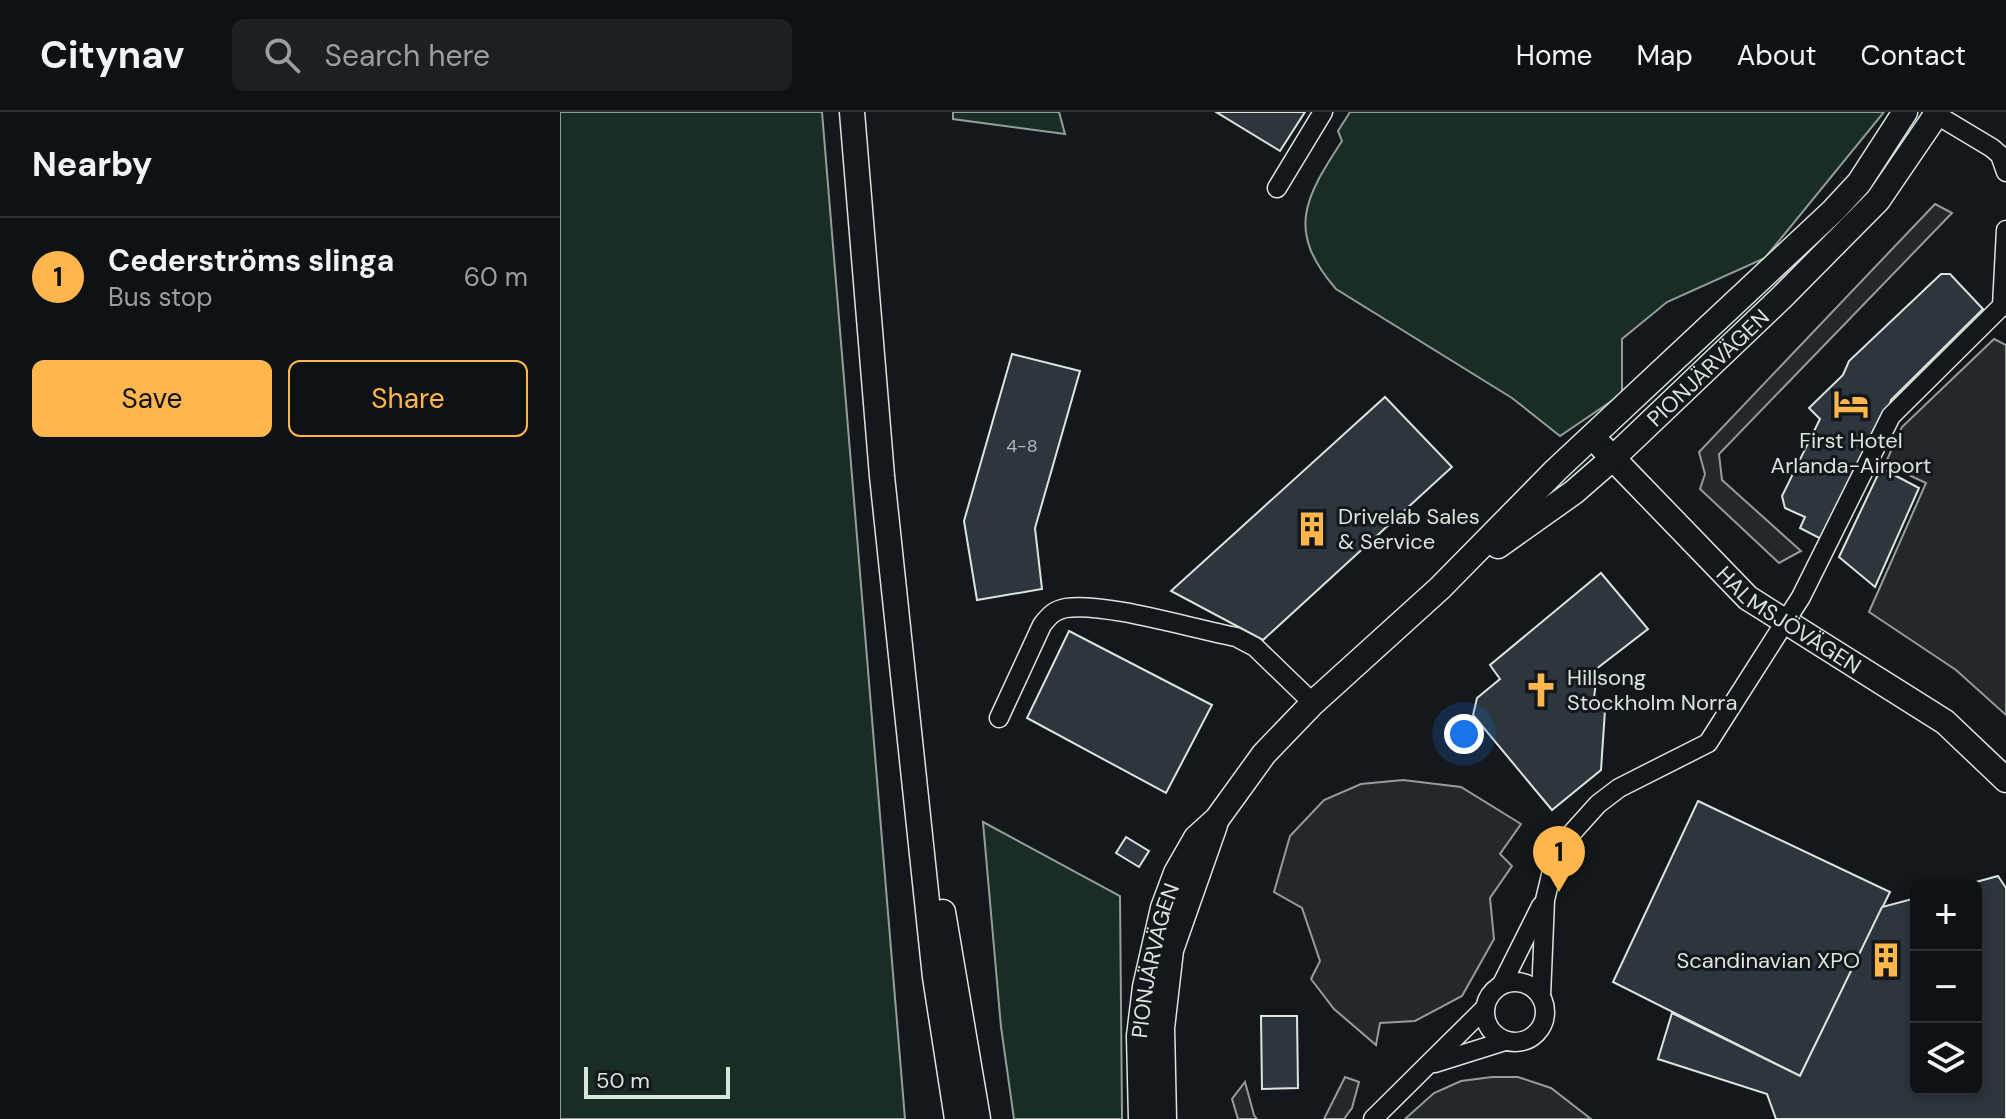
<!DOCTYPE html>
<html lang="en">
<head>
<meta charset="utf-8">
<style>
	:root { --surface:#0f1215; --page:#1d2022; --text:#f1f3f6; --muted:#9b9ea0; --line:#2f3234; --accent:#ffb74d }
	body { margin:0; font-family:"DM Sans",sans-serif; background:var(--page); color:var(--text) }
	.controls { position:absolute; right:24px; bottom:24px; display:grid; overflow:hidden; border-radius:12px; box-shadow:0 4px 12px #0003 }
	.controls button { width:72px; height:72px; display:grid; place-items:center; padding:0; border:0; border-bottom:2px solid var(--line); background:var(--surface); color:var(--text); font:40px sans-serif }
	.scale { position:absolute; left:24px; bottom:20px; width:146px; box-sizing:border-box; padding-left:8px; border:4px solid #d8e6dc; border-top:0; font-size:22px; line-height:28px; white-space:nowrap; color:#d8e6dc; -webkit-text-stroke:6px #14181c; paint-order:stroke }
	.you { position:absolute; left:904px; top:622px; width:28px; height:28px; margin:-20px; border:6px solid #fff; border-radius:50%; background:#1a73e8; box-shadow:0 0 0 12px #1a73e833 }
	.badge { display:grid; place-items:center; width:52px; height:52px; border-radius:50%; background:var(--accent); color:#111; font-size:26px; font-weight:700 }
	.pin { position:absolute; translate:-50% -66px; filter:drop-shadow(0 2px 4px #0008) }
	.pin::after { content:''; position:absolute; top:42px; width:28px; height:24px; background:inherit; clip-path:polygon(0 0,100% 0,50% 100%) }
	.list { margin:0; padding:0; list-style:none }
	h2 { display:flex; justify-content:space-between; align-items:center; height:104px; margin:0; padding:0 32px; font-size:34px }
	h2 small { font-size:26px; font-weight:400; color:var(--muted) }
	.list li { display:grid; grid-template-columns:52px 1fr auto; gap:24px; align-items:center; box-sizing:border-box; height:120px; padding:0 32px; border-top:2px solid var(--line) }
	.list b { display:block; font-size:30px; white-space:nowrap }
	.list p { margin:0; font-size:26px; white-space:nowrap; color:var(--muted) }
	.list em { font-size:26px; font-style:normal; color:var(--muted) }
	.actions { display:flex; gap:16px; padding:24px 32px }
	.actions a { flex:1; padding:18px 0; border:2px solid var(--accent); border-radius:12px; text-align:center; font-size:28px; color:var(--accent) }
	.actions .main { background:var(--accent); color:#111 }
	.icon { flex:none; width:44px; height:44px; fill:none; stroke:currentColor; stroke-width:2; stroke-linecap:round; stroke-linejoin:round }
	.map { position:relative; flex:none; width:1446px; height:1007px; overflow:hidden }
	header { display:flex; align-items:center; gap:48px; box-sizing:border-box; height:112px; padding:0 40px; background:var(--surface); border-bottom:2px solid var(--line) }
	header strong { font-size:38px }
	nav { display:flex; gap:44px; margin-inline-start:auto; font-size:28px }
	.search { width:560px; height:72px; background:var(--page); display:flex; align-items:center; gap:20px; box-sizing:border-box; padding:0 28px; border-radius:12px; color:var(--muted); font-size:30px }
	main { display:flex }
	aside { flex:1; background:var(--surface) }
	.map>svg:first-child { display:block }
	.green { fill:#1a2d24; stroke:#939e99; stroke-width:2 }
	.parking { fill:#24282b; stroke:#939e99; stroke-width:2 }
	.building { fill:#2c363c; stroke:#d8e6dc; stroke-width:2 }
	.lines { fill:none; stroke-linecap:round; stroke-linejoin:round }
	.street-casing { stroke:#d8e6dc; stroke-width:21 }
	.secondary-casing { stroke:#d8e6dc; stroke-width:27 }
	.street { stroke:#14181c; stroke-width:18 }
	.secondary { stroke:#14181c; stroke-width:24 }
	.labels { text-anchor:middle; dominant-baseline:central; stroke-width:6; stroke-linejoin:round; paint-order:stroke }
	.number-label { font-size:18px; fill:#adbab4 }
	.street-label { font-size:22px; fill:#d8e6dc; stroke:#14181c }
	.poi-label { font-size:22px; fill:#d8e6dc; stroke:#14181c; text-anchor:start }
</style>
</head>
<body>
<header>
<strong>Citynav</strong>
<div class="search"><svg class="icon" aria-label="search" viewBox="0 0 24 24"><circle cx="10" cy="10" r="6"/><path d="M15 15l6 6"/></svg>Search here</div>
<nav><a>Home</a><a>Map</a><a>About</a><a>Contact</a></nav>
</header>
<main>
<aside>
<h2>Nearby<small></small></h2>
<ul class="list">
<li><span class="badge">1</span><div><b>Cederströms slinga</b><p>Bus stop</p></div><em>60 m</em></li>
</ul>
<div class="actions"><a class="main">Save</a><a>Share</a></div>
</aside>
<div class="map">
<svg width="1446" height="1007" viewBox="0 0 1446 1007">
	<rect width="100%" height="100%" fill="#14181c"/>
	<!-- green -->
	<g class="green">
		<path d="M0 0H262L345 1007H0Z"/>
		<path d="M393 0H499L505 22 393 7Z"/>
		<path d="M790 0H1324L1205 146 1107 190 1062 227V282L1000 324 952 286 776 177C726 119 744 87 782 29L778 19Z"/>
		<path d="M423 710 560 784 562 1007H454L441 915Z"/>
	</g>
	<!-- parking -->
	<g class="parking">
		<path d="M1375 92 1392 101 1159 342 1162 368 1241 439 1219 451 1140 377 1145 362 1139 340Z"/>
		<path d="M1434 227 1446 233V603L1396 558 1309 500 1366 371 1325 352 1342 315Z"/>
		<path d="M843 668 901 675 961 712 940 742 952 754 930 786 934 827 902 884 855 909 820 911 816 933 774 897 751 867 760 849 742 796 714 780 730 724 764 688 801 672Z"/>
		<path d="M785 965 799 970 792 996 784 1007H764Z"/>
		<path d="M932 965H958L991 976 1031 1007H845L874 981 901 969Z"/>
		<path d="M685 970 694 1003 697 1007H678L672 987Z"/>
	</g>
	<!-- building -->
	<g class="building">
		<path d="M656 0H745L720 39Z"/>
		<path d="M1381 162H1390L1423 197 1331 288 1326 305 1314 317 1263 428 1240 416 1245 405 1225 396 1222 384 1260 307 1249 296 1283 263 1289 249Z"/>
		<path d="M452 242 520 259 475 416 482 477 417 488 404 409Z"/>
		<path d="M825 285 892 355 703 528 611 479Z"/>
		<path d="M1321 356 1359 376 1315 475 1279 445Z"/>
		<path d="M1041 461 1088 517 1031 561 1036 570 1034 586 1045 598 1041 658 992 698 913 603 917 586 940 567 930 553Z"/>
		<path d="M509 519 652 593 606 681 467 606Z"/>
		<path d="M1138 689 1330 780 1240 964 1053 870Z"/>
		<path d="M566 725 589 739 579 755 556 741Z"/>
		<path d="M1438 764 1446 776V1007H1216L1207 982 1098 947 1112 901 1240 964 1322 795 1356 786V977H1416V773H1405Z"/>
		<path d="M701 904H737L738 976 702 977Z"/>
	</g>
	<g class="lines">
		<!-- street casing -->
		<g class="street-casing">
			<g id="street">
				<path d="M1372 0 1432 36 1440 43 1446 60"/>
				<path d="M717 76 763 0"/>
				<path d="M439 606 482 513C489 504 494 498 506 496 545 490 633 517 676 525L695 535 753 591"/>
				<circle cx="955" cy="900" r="30"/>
				<path d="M942 872 981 794"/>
				<path d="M981 884 985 788 991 763 1011 722 1038 692 1059 676 1148 631 1241 485 1331 304 1442 194 1446 118"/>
				<path d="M875 951 945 929"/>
				<path d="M813 1007 925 896"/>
			</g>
		</g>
		<!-- secondary casing -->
		<g class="secondary-casing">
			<g id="secondary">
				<path d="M292 0 322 364 375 865 397 1007"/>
				<path id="s1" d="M1042 335 1188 486 1385 610 1446 668"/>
				<path id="s2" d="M938 434 1014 380 1053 346 1222 185 1318 88 1378 0"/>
				<path d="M383 800 418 1007"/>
				<path id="s3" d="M581 1007 579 924 585 875 603 796 616 761 636 726 657 707 704 642 753 591 880 476 996 358 1273 99 1299 71 1345 0"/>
				<path d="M604 1007 602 916 611 838 655 713"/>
			</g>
		</g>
		<!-- street -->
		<use href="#street" class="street"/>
		<!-- secondary -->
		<use href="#secondary" class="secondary"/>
	</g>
	<!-- icons -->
	<defs>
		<g id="hotel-bare" transform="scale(2.76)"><path d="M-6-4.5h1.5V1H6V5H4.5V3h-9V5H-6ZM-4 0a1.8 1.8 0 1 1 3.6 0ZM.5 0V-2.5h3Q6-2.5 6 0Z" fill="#ffb74d" stroke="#14181c" stroke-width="2.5" paint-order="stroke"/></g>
		<g id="building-bare" transform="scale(2.76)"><path d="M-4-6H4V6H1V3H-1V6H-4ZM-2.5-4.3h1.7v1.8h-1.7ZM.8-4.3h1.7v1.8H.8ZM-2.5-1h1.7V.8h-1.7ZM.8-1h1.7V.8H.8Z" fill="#ffb74d" stroke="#14181c" stroke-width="2.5" paint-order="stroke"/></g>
		<g id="church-bare" transform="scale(2.76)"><path d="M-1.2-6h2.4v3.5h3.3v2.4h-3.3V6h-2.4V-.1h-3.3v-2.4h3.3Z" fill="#ffb74d" stroke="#14181c" stroke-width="2.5" paint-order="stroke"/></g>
	</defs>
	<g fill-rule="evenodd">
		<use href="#hotel-bare" x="1291" y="292"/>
		<use href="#building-bare" x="752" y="417"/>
		<use href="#church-bare" x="981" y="578"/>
		<use href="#building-bare" x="1326" y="848"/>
	</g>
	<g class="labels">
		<!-- number labels -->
		<g class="number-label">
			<text x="462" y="334">4-8</text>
		</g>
		<!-- street labels -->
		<g class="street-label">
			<text stroke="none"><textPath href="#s2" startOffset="276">PIONJÄRVÄGEN</textPath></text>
			<text stroke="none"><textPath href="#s1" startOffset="256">HALMSJÖVÄGEN</textPath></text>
			<text stroke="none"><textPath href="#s3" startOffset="160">PIONJÄRVÄGEN</textPath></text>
		</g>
		<!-- poi labels -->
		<g class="poi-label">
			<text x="1291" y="328" text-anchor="middle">First Hotel<tspan x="1291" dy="25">Arlanda-Airport</tspan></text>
			<text x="778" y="404">Drivelab Sales<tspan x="778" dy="25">&amp; Service</tspan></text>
			<text x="1007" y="565">Hillsong<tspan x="1007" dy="25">Stockholm Norra</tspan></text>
			<text x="1300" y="848" text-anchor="end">Scandinavian XPO</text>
		</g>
	</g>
</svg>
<div class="controls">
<button>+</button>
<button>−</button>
<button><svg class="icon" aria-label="layers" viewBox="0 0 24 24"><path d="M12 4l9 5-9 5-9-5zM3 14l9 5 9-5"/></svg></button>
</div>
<div class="scale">50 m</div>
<div class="you"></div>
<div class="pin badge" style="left:999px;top:780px">1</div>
</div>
</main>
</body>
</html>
